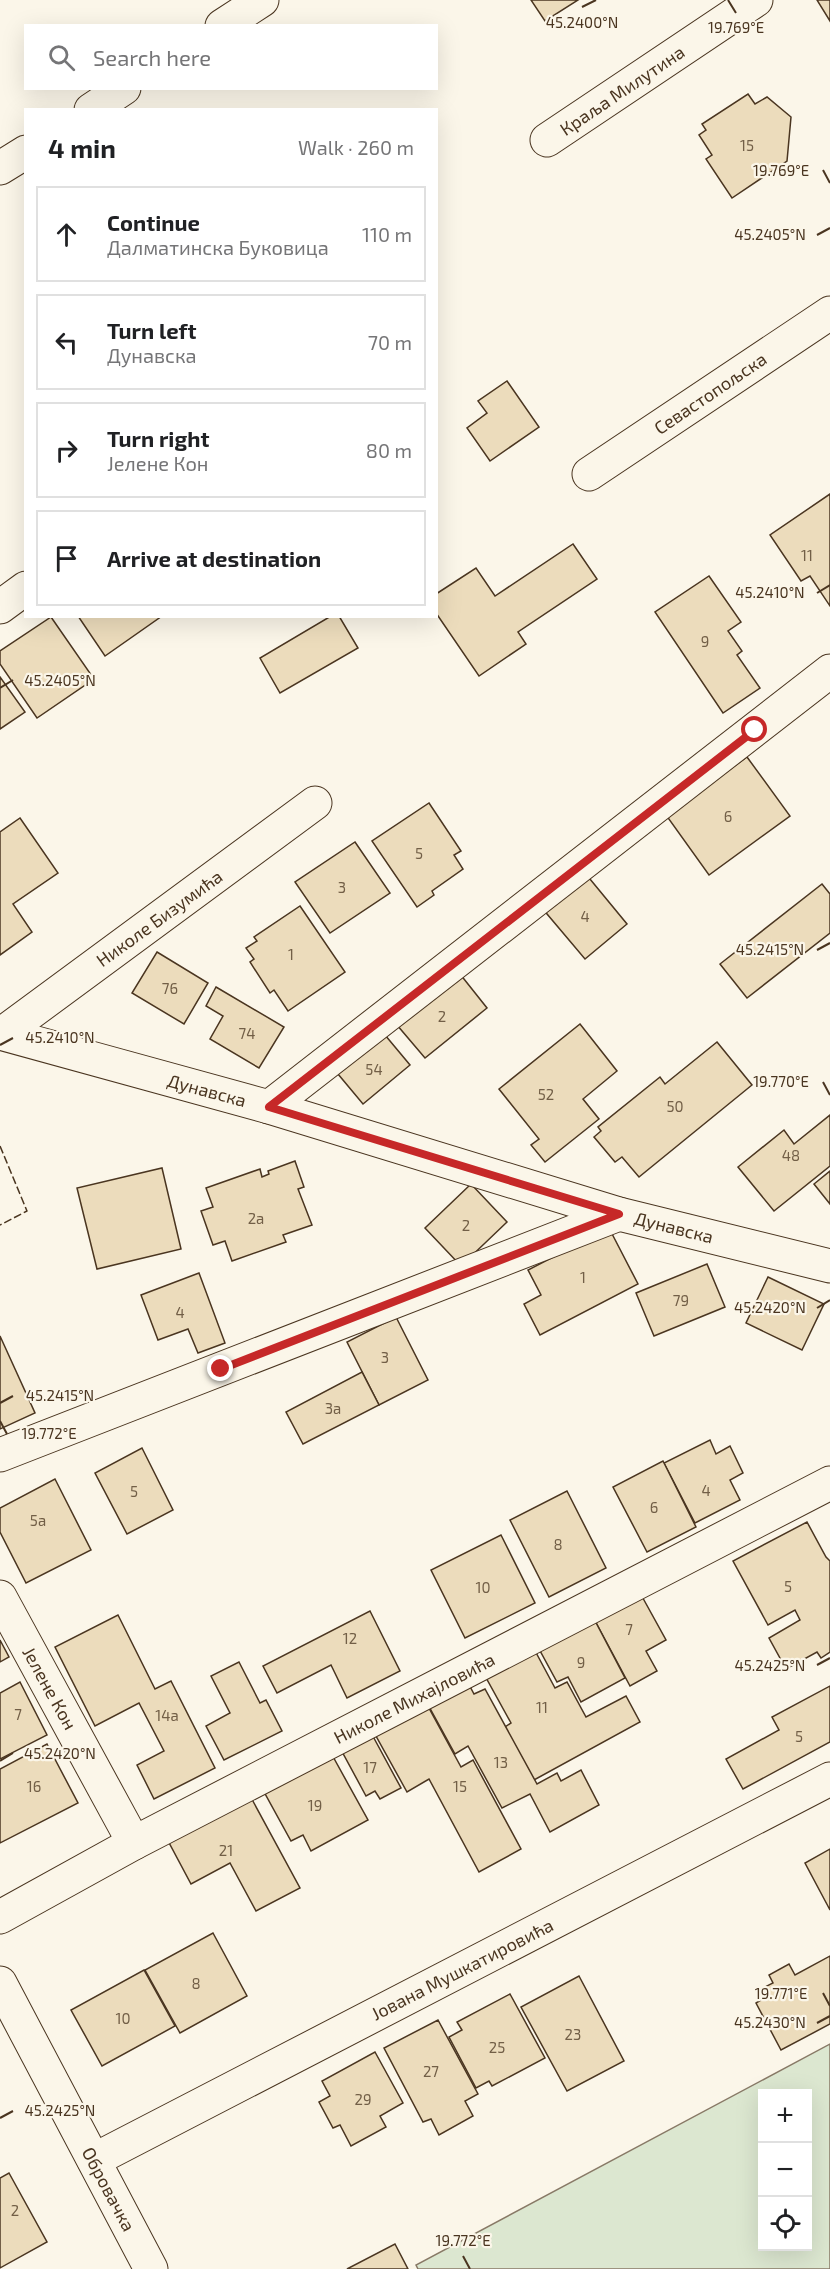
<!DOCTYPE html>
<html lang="en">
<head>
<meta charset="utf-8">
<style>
	:root { --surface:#fff; --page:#f2f2f2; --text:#202124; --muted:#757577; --line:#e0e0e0 }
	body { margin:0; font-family:"Exo 2",sans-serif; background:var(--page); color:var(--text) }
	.controls { position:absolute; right:18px; bottom:18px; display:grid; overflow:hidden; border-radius:0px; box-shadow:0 6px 24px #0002 }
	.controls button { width:54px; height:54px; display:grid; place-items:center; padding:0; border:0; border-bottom:2px solid var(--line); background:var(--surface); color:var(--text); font:30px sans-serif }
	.stop { position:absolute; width:18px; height:18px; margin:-14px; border:4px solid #c62828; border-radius:50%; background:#fff }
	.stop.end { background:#c62828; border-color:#fff; box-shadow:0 2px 6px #0008 }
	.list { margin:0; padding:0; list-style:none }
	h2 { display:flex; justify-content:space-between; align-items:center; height:78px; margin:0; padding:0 24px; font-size:26px }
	h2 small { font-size:20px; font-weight:400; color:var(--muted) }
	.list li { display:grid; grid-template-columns:39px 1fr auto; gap:18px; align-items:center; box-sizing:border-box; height:96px; margin:0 12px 12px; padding:0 12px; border:2px solid var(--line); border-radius:0px }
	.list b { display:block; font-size:22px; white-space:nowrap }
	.list p { margin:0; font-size:20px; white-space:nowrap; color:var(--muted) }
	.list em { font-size:20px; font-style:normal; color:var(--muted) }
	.icon { flex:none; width:33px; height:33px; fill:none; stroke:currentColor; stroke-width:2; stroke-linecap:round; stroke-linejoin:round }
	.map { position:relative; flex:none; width:830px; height:2269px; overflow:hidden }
	.search { position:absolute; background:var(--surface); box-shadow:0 6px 24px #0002; left:24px; top:24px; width:414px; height:66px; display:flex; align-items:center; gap:15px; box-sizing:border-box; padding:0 21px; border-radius:0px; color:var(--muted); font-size:22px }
	.panel { position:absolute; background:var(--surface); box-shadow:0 6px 24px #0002; left:24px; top:108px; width:414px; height:510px; border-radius:0px }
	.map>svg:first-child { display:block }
	.green { fill:#dce7d0; stroke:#887966; stroke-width:1.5; fill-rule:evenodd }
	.building { fill:#ecdcbc; stroke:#4a3520; stroke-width:1.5 }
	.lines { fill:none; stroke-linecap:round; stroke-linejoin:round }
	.minor-casing { stroke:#4a3520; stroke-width:35 }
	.minor { stroke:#fbf6e9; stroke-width:33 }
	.fence { stroke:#4a3520; stroke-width:1.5; stroke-dasharray:8 3; stroke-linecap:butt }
	.route { stroke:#c62828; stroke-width:8 }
	.ticks { fill:none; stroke:#4a3520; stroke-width:2 }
	.labels { text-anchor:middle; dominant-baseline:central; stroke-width:4.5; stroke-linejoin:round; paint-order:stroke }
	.number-label { font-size:15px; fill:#725f47 }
	.street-label { font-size:18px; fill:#4a3520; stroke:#fbf6e9 }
	.ticks-label { font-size:15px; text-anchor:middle; fill:#4a3520; stroke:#fbf6e9; stroke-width:4.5; stroke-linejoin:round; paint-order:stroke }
</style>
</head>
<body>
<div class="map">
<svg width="830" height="2269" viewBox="0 0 830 2269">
	<rect width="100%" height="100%" fill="#fbf6e9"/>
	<!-- green -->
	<path class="green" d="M830 2044V2269H418L416 2265ZM762 2094H808V2246H762Z"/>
	<!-- building -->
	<g class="building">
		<path d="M531 0H578L545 21Z"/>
		<path d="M817 0H830V21Z"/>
		<path d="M748 94 755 104 767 97 791 117 787 161 732 198 706 159 712 155 699 135 706 130 702 124Z"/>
		<path d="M507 381 539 427 490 461 467 428 487 413 478 401Z"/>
		<path d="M830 494V606L810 576 801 581 770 535Z"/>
		<path d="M573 544 597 579 518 632 526 644 479 676 436 613V594L476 568 495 596Z"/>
		<path d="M709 576 741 622 728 631 742 651 737 655 760 688 723 713 655 612Z"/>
		<path d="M78 616H162L105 656Z"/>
		<path d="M331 616H339L358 648 280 693 260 658Z"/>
		<path d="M51 617 94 679 37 718 0 664V651Z"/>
		<path d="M0 677 25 712 0 729Z"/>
		<path d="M747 757 790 816 709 875 666 815Z"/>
		<path d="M429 803 461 851 454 855 463 869 432 891 434 895 417 907 372 841Z"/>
		<path d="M20 818 58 873 13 904 32 932 0 955V832Z"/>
		<path d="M355 842 390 893 330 933 295 882Z"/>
		<path d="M585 873 627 924 585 959 542 908Z"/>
		<path d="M822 884 830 894V933L747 998 720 964Z"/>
		<path d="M300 906 345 972 288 1011 274 990 270 993 250 962 254 959 246 948 257 941 254 937Z"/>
		<path d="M157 952 208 983 184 1024 132 993Z"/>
		<path d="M460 974 487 1008 425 1058 397 1025Z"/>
		<path d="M216 987 284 1027 259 1068 210 1039 223 1016 206 1006Z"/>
		<path d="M580 1024 617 1071 583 1099 599 1119 545 1162 531 1145 539 1139 499 1089Z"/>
		<path d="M385 1035 410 1065 363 1104 338 1074Z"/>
		<path d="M717 1042 752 1085 639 1177 622 1157 615 1162 594 1137 601 1131 598 1127 660 1077 665 1084Z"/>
		<path d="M830 1115V1166L774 1211 738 1167 784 1130 794 1144Z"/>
		<path d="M295 1161 304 1187 298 1189 312 1225 283 1235 286 1242 232 1261 225 1241 213 1245 201 1211 213 1207 206 1188 260 1169 262 1177 269 1174 268 1171Z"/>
		<path d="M162 1168 181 1249 97 1269 77 1188Z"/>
		<path d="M830 1171V1204L814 1184Z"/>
		<path d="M471 1184 507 1222 461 1266 425 1228Z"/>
		<path d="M609 1228 638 1284 540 1335 524 1304 541 1295 528 1270Z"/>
		<path d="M707 1264 725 1307 654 1336 636 1293Z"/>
		<path d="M199 1273 225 1343 198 1353 188 1329 158 1340 141 1295Z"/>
		<path d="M768 1277 824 1304 802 1350 746 1323Z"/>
		<path d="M396 1317 428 1380 379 1405 347 1342Z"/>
		<path d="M0 1336 35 1413 0 1429Z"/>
		<path d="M362 1372 379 1405 303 1444 286 1412Z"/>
		<path d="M710 1440 716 1454 730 1446 743 1473 730 1480 740 1500 695 1523 664 1463Z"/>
		<path d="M142 1448 173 1510 127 1534 95 1473Z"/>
		<path d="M663 1461 696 1527 647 1552 613 1487Z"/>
		<path d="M55 1479 91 1550 26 1583 0 1532V1508Z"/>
		<path d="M567 1491 606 1568 549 1597 510 1520Z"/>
		<path d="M807 1522 826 1557 830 1561V1652L821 1658 817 1652 786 1669 769 1638 800 1620 795 1610 768 1625 733 1561Z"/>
		<path d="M501 1535 535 1603 465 1638 431 1570Z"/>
		<path d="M639 1591 666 1640 646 1651 657 1671 630 1686 593 1617Z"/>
		<path d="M370 1611 400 1671 347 1698 331 1665 277 1693 263 1666Z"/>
		<path d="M118 1615 155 1689 171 1681 215 1768 154 1799 137 1765 164 1751 139 1703 95 1726 55 1647Z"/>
		<path d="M593 1617 625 1678 581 1702 568 1677 557 1682 538 1647Z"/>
		<path d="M0 1640 9 1657 0 1662Z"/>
		<path d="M533 1647 555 1688 567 1682 586 1717 626 1696 640 1722 534 1780 505 1727 511 1723 484 1674Z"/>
		<path d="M239 1662 260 1703 266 1700 282 1731 224 1760 206 1726 230 1713 211 1676Z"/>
		<path d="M466 1679 474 1694 485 1689 537 1784 557 1773 561 1781 581 1770 599 1805 550 1832 530 1794 502 1808 468 1746 455 1754 426 1701Z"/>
		<path d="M20 1682 47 1735 0 1759V1693Z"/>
		<path d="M830 1686V1742L743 1789 726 1759 779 1730 772 1717Z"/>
		<path d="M424 1699 461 1767 473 1760 521 1849 479 1872 429 1779 407 1792 371 1727Z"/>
		<path d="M369 1729 401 1788 380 1799 375 1791 366 1796 339 1746Z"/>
		<path d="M47 1744 78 1803 0 1843V1769Z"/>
		<path d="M331 1753 368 1820 311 1851 303 1835 291 1841 263 1790Z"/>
		<path d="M248 1792 300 1888 256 1911 230 1863 191 1884 166 1837Z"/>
		<path d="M830 1849V1910L805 1863Z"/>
		<path d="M213 1933 247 1996 180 2033 145 1970Z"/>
		<path d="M830 1956V2024L781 2050 756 2003 764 1998 759 1990 773 1983 769 1975 789 1964 795 1975Z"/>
		<path d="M144 1970 175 2026 102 2066 71 2010Z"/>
		<path d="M579 1976 624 2061 567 2091 521 2007Z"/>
		<path d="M510 1994 545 2058 492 2086 489 2081 476 2088 449 2037 462 2030 457 2022Z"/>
		<path d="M438 2020 478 2094 465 2101 473 2116 439 2135 431 2119 423 2122 384 2048Z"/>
		<path d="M375 2052 403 2103 380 2116 386 2127 351 2146 340 2125 333 2128 319 2102 330 2096 322 2081Z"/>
		<path d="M9 2173 47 2242 0 2268V2178Z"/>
		<path d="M395 2244 408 2269H347Z"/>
	</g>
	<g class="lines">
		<!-- minor casing -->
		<g class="minor-casing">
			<g id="minor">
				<path d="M222 26 262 0"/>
				<path d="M91 110 124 88"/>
				<path d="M547 140 756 0"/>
				<path d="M0 168 26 152"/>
				<path d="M589 474 830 313"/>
				<path d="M0 607 26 588"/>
				<path d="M0 1033 269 1107 619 1214 830 1266"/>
				<path d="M3 1033 315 803"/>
				<path d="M269 1107 830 671"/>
				<path d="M0 1455 619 1214"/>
				<path d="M0 1597 134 1843"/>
				<path d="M0 1917 134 1843 830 1483"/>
				<path d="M0 1983 151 2269"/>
				<path d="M94 2160 830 1779"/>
			</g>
		</g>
		<!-- minor -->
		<use href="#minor" class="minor"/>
		<!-- fence -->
		<path class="fence" d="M0 1146 27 1211 0 1225"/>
	</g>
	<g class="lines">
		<!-- route -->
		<path class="route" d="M221 1369 619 1214 269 1107 755 730"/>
	</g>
	<!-- ticks -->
	<path class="ticks" d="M728 0 736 13M582 7 596 0M823 170 830 183M817 235 830 228M817 593 830 585M0 688 13 680M817 950 830 943M0 1045 13 1038M823 1082 830 1095M817 1308 830 1300M0 1403 13 1396M0 1421 7 1434M817 1665 830 1658M0 1761 13 1753M823 1993 830 2006M817 2023 830 2016M0 2118 13 2111M463 2256 470 2269"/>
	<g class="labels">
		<!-- number labels -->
		<g class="number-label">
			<text x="747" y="145">15</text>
			<text x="807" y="555">11</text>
			<text x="705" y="641">9</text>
			<text x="728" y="816">6</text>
			<text x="419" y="853">5</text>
			<text x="342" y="887">3</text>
			<text x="585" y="916">4</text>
			<text x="291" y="954">1</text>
			<text x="170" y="988">76</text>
			<text x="442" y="1016">2</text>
			<text x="247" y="1033">74</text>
			<text x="374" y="1069">54</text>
			<text x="546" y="1094">52</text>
			<text x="675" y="1106">50</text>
			<text x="791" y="1155">48</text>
			<text x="256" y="1218">2a</text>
			<text x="466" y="1225">2</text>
			<text x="583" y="1277">1</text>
			<text x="681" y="1300">79</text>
			<text x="180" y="1312">4</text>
			<text x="385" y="1357">3</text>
			<text x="333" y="1408">3a</text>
			<text x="706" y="1490">4</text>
			<text x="134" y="1491">5</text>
			<text x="654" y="1507">6</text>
			<text x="38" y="1520">5a</text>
			<text x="558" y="1544">8</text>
			<text x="788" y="1586">5</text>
			<text x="483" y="1587">10</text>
			<text x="629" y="1629">7</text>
			<text x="350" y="1638">12</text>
			<text x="581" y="1662">9</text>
			<text x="542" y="1707">11</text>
			<text x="18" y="1714">7</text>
			<text x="167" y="1715">14a</text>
			<text x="799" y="1736">5</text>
			<text x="501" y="1762">13</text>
			<text x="370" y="1767">17</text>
			<text x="34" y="1786">16</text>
			<text x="460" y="1786">15</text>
			<text x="315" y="1805">19</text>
			<text x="226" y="1850">21</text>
			<text x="196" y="1983">8</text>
			<text x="123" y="2018">10</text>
			<text x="573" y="2034">23</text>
			<text x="497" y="2047">25</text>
			<text x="431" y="2071">27</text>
			<text x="363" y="2099">29</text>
			<text x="15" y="2210">2</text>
		</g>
		<!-- street labels -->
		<g class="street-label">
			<text transform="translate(622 90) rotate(-34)">Краља Милутина</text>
			<text transform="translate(710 393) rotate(-34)">Севастопољска</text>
			<text transform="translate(159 918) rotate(-36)">Николе Бизумића</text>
			<text transform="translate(207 1090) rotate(15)">Дунавска</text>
			<text transform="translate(674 1227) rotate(14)">Дунавска</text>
			<text transform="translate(50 1688) rotate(61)">Јелене Кон</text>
			<text transform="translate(414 1698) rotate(-27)">Николе Михајловића</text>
			<text transform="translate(462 1969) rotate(-27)">Јована Мушкатировића</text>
			<text transform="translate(109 2189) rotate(62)">Обровачка</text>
		</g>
	</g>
	<g class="ticks-label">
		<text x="582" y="28">45.2400°N</text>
		<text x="736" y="33">19.769°E</text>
		<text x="781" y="176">19.769°E</text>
		<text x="770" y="240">45.2405°N</text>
		<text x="770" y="598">45.2410°N</text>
		<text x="60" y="686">45.2405°N</text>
		<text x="770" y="955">45.2415°N</text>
		<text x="60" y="1043">45.2410°N</text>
		<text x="781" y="1087">19.770°E</text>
		<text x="770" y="1313">45.2420°N</text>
		<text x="60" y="1401">45.2415°N</text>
		<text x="49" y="1439">19.772°E</text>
		<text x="770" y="1671">45.2425°N</text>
		<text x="60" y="1759">45.2420°N</text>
		<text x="781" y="1999">19.771°E</text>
		<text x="770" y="2028">45.2430°N</text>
		<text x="60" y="2116">45.2425°N</text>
		<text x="463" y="2246">19.772°E</text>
	</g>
</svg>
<div class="controls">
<button>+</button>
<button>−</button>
<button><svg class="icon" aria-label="locate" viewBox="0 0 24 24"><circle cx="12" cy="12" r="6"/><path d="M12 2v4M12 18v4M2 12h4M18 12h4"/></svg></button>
</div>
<div class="stop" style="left:755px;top:730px"></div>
<div class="stop end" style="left:221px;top:1369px"></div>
<div class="search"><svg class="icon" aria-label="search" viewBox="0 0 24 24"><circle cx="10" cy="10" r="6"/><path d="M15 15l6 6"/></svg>Search here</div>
<section class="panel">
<h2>4 min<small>Walk · 260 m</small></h2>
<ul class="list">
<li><svg class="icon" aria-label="ahead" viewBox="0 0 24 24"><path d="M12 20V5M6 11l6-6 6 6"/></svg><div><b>Continue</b><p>Далматинска Буковица</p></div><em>110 m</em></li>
<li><svg class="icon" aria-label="left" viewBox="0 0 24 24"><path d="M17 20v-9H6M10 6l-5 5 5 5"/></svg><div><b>Turn left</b><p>Дунавска</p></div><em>70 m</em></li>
<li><svg class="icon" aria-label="right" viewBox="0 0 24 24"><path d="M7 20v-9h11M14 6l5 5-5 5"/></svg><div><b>Turn right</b><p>Јелене Кон</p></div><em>80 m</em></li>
<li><svg class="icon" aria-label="arrive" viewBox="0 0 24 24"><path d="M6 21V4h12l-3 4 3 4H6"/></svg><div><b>Arrive at destination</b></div></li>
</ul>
</section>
</div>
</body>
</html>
